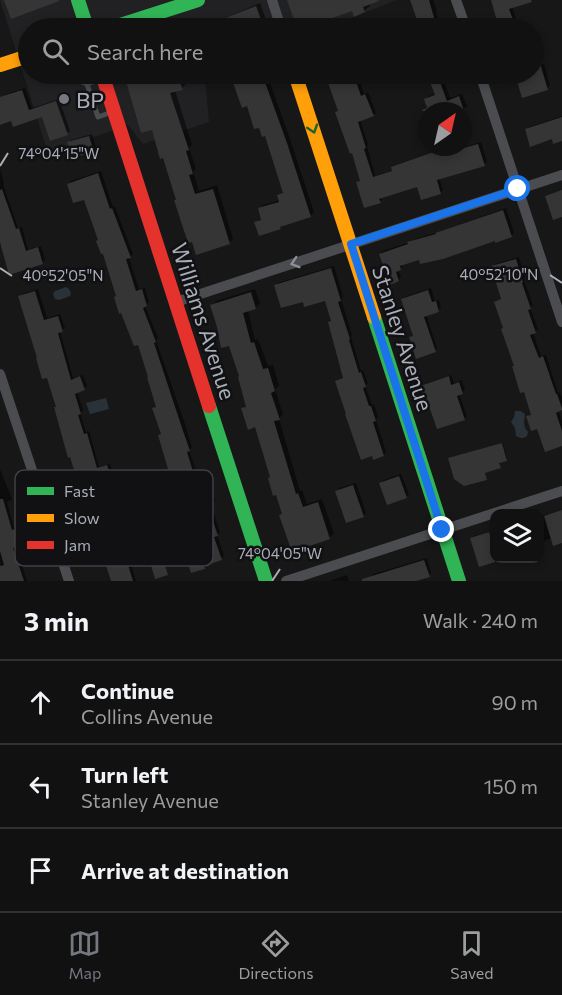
<!DOCTYPE html>
<html lang="en">
<head>
<meta charset="utf-8">
<style>
	:root { --surface:#111; --page:#1a1a1a; --text:#f1f3f6; --muted:#9c9d9f; --line:#303131; --accent:#757880 }
	body { margin:0; font-family:Commissioner,sans-serif; background:var(--page); color:var(--text) }
	.controls { position:absolute; right:18px; bottom:18px; display:grid; overflow:hidden; border-radius:12px; box-shadow:0 3px 9px #0003 }
	.controls button { width:54px; height:54px; display:grid; place-items:center; padding:0; border:0; border-bottom:2px solid var(--line); background:var(--surface); color:var(--text); font:30px sans-serif }
	.compass { position:absolute; left:418px; top:102px; width:54px; height:54px; border-radius:50%; background:var(--surface); box-shadow:0 3px 9px #0003; rotate:34deg }
	.stop { position:absolute; width:18px; height:18px; margin:-14px; border:4px solid #1a73e8; border-radius:50%; background:#fff }
	.stop.end { background:#1a73e8; border-color:#fff; box-shadow:0 2px 6px #0008 }
	.list { margin:0; padding:0; list-style:none }
	h2 { display:flex; justify-content:space-between; align-items:center; height:78px; margin:0; padding:0 24px; font-size:26px }
	h2 small { font-size:20px; font-weight:400; color:var(--muted) }
	.list li { display:grid; grid-template-columns:39px 1fr auto; gap:18px; align-items:center; box-sizing:border-box; height:84px; padding:0 24px; border-top:2px solid var(--line) }
	.list b { display:block; font-size:22px; white-space:nowrap }
	.list p { margin:0; font-size:20px; white-space:nowrap; color:var(--muted) }
	.list em { font-size:20px; font-style:normal; color:var(--muted) }
	.icon { flex:none; width:33px; height:33px; fill:none; stroke:currentColor; stroke-width:2; stroke-linecap:round; stroke-linejoin:round }
	.map { position:relative; flex:none; width:562px; height:581px; overflow:hidden }
	.search { position:absolute; background:var(--surface); box-shadow:0 3px 9px #0003; left:18px; right:18px; top:18px; height:66px; display:flex; align-items:center; gap:15px; box-sizing:border-box; padding:0 21px; border-radius:33px; color:var(--muted); font-size:22px }
	.sheet { height:330px; background:var(--surface) }
	nav { display:flex; justify-content:space-around; align-items:center; box-sizing:border-box; height:84px; border-top:2px solid var(--line); background:var(--surface); font-size:16px; color:var(--muted) }
	nav a { display:grid; justify-items:center; gap:3px }
	nav .on { color:var(--accent) }
	.map>svg:first-child { display:block }
	.built { fill:#212123 }
	.water { fill:#2a3239 }
	.shadow { fill:#0007 }
	.building { fill:#353536 }
	.lines { fill:none; stroke-linecap:round; stroke-linejoin:round }
	.lane { stroke:#4b4c50; stroke-width:5 }
	.street { stroke:#4b4c50; stroke-width:10 }
	.fast { stroke:#30b455; stroke-width:14 }
	.slow { stroke:#ff9f0a; stroke-width:14 }
	.jam { stroke:#e5322d; stroke-width:14 }
	.oneway { stroke:#206234 }
	.oneway2 { stroke:#8c9099 }
	.route { stroke:#1a73e8; stroke-width:8 }
	.ticks { fill:none; stroke:#a8adb8; stroke-width:2 }
	.poi-dot { fill:#757880; stroke:#111113; stroke-width:2 }
	.labels { text-anchor:middle; dominant-baseline:central; stroke-width:5; stroke-linejoin:round; paint-order:stroke }
	.poi-label { font-size:22px; fill:#a8adb8; stroke:#111113; text-anchor:start }
	.street-label { font-size:22px; fill:#a8adb8; stroke:#111113 }
	.key { fill:#111113; stroke:#3e4045; stroke-width:1.5 }
	.key-label { font-size:16px; fill:#a8adb8 }
	.ticks-label { font-size:15px; text-anchor:middle; fill:#a8adb8; stroke:#111113; stroke-width:5; stroke-linejoin:round; paint-order:stroke }
</style>
</head>
<body>
<div class="map">
<svg width="562" height="581" viewBox="0 0 562 581">
	<rect width="100%" height="100%" fill="#171717"/>
	<!-- built -->
	<path class="built" d="M0 0H397L325 28H28V74H212L205 77 209 122 143 144 128 125 48 153Z"/>
	<!-- water -->
	<g class="water">
		<path d="M66 287 69 289 71 293 70 296 59 300 55 299 53 294 55 291Z"/>
		<path d="M106 398 109 409 90 414 86 403Z"/>
		<path d="M515 411H521L525 414 524 423 525 428 528 432 527 436C524 439 519 438 516 436L515 428 511 422 514 417Z"/>
	</g>
	<!-- shadow -->
	<g class="shadow">
		<path d="M289 0H368L370 6 364 11 353 9 328 19 324 22 304 28H298Z"/>
		<path d="M412 0H433L437 11 436 13 441 28H413L420 25Z"/>
		<path d="M493 0H517L512 7 519 28H501Z"/>
		<path d="M260 3 269 28H195L220 20Z"/>
		<path d="M544 64 550 86 547 88 523 96 516 74H534V67Z"/>
		<path d="M125 74H192L183 75 186 84 182 88 175 90 192 145 189 148 196 169 193 171 199 191 217 185 233 239 229 243 177 199 164 157 153 128 142 131Z"/>
		<path d="M231 74H267L290 139 314 212 310 216 284 225 280 228 256 222 262 218 259 209 263 205 280 200 279 196 284 191 266 134 248 105 243 106Z"/>
		<path d="M328 74H357L364 94 368 92 376 113 373 115 360 120 368 144 367 146 375 176 394 170 393 168 396 165 437 150V147H454L455 150 481 142 487 162 484 164 439 178 443 190 440 193 418 185 382 197V199L380 201 358 183 361 180 327 75Z"/>
		<path d="M429 74H441L450 98 462 94 467 106 463 109 458 111H430L425 100 429 96 436 94Z"/>
		<path d="M25 88 32 108 59 99 70 131 67 133 43 116 12 119 0 123V105L4 97 7 94Z"/>
		<path d="M562 116V140L526 130 529 127Z"/>
		<path d="M92 134 96 148 93 151 68 143 71 140Z"/>
		<path d="M0 169 4 183 3 184 18 228 22 227 28 250 41 246 45 260 43 262 10 273 0 237Z"/>
		<path d="M101 171 113 207H115L133 254 129 258 139 289 145 288 149 302 145 306 158 338 156 340 185 424 192 447 189 450 202 489 210 487 215 501 211 504 220 532 217 535 224 556 205 567 192 571 187 555 190 552 203 547 191 510 166 470 169 468 159 435 162 433 154 408 157 405 138 343 118 295 85 198 69 184 71 181Z"/>
		<path d="M506 208 514 233 512 235 496 241 420 258 402 264 403 266 398 270 401 277 399 280 380 254 383 251 410 242 412 240 438 232Z"/>
		<path d="M519 257 525 278 524 280 533 305 530 308 538 329 533 333 541 356 546 355 558 393 560 392 562 398V409L558 410 562 421V445L538 427 528 417 532 414 515 365 495 302 502 298 493 267 495 264Z"/>
		<path d="M334 266 343 297 341 299 352 335 351 337 361 371 363 370 368 383 365 385 372 405 374 404 378 417 376 420 386 452 384 455 374 458 337 381 345 377 329 322 332 319 326 299 304 300 275 286 278 283Z"/>
		<path d="M431 288 435 301 439 300 441 308 438 310 426 314 437 348 435 351 411 337 414 334 402 299 405 297Z"/>
		<path d="M38 289 47 318 60 314 65 328 60 331 73 378 83 375 87 386 84 389 77 391 83 410 80 413 86 432 89 431 99 467 110 464 115 479 112 481 106 483 136 581H112L58 406 20 296 22 294Z"/>
		<path d="M255 289 260 303 255 308 248 310 255 340 258 339 268 366 273 365 279 386 275 389 283 414 279 419 300 491 302 490 307 504 322 499 334 533 329 538 283 513 256 425 243 409 247 404 241 376 230 344 212 306 216 301Z"/>
		<path d="M451 375 454 383 462 380 465 390 459 394 467 416 464 419 422 386 424 384Z"/>
		<path d="M503 443 507 458 499 461 500 467 485 471 486 478 450 458Z"/>
		<path d="M0 469 12 499 7 502 14 528 17 527 22 542 16 546 27 581H0V566L1 565 0 561Z"/>
		<path d="M401 474 409 494 406 497 381 483 384 480Z"/>
		<path d="M356 483 366 513 363 516 337 491 339 488Z"/>
		<path d="M562 510V541L552 538 540 542V517Z"/>
		<path d="M492 531 493 534H494V558H502L480 565 472 538 474 536Z"/>
		<path d="M427 558 431 573 429 576 414 581H372L371 577 373 574Z"/>
		<path d="M347 575 349 581H329Z"/>
	</g>
	<!-- building -->
	<g class="building">
		<path d="M4 0H59V1L11 19Z"/>
		<path d="M287 0H378L379 1 363 7 365 12 354 17 352 11 324 21 325 23 308 28H297Z"/>
		<path d="M410 0H429L437 28H420Z"/>
		<path d="M491 0H531L532 2 509 9 516 28H499Z"/>
		<path d="M256 6 264 28H200L238 13Z"/>
		<path d="M534 50H536L548 90 522 98 515 74H534Z"/>
		<path d="M124 74H177L183 90 170 93 189 150 186 151 193 174 189 175 195 194 213 189 230 244 196 255 192 242 188 243 174 200H176L163 158 160 159 152 130 141 133Z"/>
		<path d="M230 74H262L287 143 311 217 280 227 281 229 259 236 254 222 261 220 258 208 279 202 277 195 283 193 265 136 262 137 259 128 254 129 247 106 242 108Z"/>
		<path d="M325 74H349L350 76 354 75 361 96 365 94 374 116 358 122 366 148 364 149 373 177 392 171 391 167 436 151 434 147H451L453 151 478 144 485 166 437 180 441 194 421 200 417 187 379 199 381 203 364 208 356 182 360 181 352 153 350 154 335 112 338 111Z"/>
		<path d="M427 74H437L447 101 459 96 464 111H422V110L427 108 424 99 435 95Z"/>
		<path d="M22 90 29 110 56 101 68 135 50 141 42 117 13 127 11 121 0 125V97Z"/>
		<path d="M562 117V141L553 144 552 139 530 147 525 129Z"/>
		<path d="M89 136 94 152 71 158 67 142Z"/>
		<path d="M98 173 110 209 112 208 131 258 126 259 136 291 142 289 147 306 143 308 156 342 154 343 182 428 190 451 187 452 199 491 208 489 213 505 208 506 218 536 214 537 222 560 204 566 205 569 191 573 185 554 202 549 190 512 184 513 178 492 172 493 165 470 168 469 158 435 161 434 152 408 156 407 147 377H148L138 345 134 346 121 313 119 314 114 297 116 296 103 254H101L96 241 98 240 84 200 73 203 67 184Z"/>
		<path d="M2 189 16 229 19 228 26 251 38 247 43 264 9 275 0 242V190Z"/>
		<path d="M562 190V217L553 220 545 196Z"/>
		<path d="M503 210 512 237 495 243V241L443 259 420 264 419 260 400 266 401 270 396 272 399 281 390 285 379 254 408 244 407 242 436 234 435 233Z"/>
		<path d="M516 259 523 282 522 283 531 309 528 310 536 333 530 335 539 358 543 356 556 394H557L562 408V410L556 413 562 431V446L545 452 537 429 531 431 526 416 531 415 524 392 520 393 512 366H514L501 329 503 328 494 302 501 299 491 266Z"/>
		<path d="M331 268 341 301 338 302 350 339 349 340 359 373 361 372 366 387 363 388 369 406H371L376 421 373 422 384 456 373 460 372 456 361 460 345 414H346L335 381 343 378 328 322 331 321 325 301 304 307 303 302 281 308 274 285Z"/>
		<path d="M428 290 432 302 436 301 439 312 424 317 436 352 416 359 409 337 413 336 401 299Z"/>
		<path d="M35 291 44 320 58 316 63 332 58 333 71 380 80 376 85 390 75 394 81 414 78 415 84 434 87 433 97 468 107 465 113 483 104 485 133 581H111L90 515H89L87 509H86L70 457 68 458 54 407H56L47 378 42 379 36 358H37L18 296Z"/>
		<path d="M251 292 256 309 243 313 251 343 254 342 263 369 268 368 275 391 271 393 280 420 274 421 296 494 298 493 303 507 318 502 330 539 292 552 279 515 282 514 276 495 273 496 268 478 270 477 255 427 248 430 241 408 246 407 238 377 239 376 229 346 221 348 217 327 210 305Z"/>
		<path d="M449 376 451 385 459 382 463 394 457 396 465 420 437 429 429 406H427L420 386Z"/>
		<path d="M502 443 507 461 499 463 501 468 485 473 487 480 464 486 454 479 448 458Z"/>
		<path d="M399 476 407 498 387 505 379 483Z"/>
		<path d="M353 485 364 517 346 523 335 491Z"/>
		<path d="M0 499H3L12 530 14 529 20 546 13 548 24 581H0V566L4 565 0 551Z"/>
		<path d="M562 510V543L553 546 544 516Z"/>
		<path d="M489 532 495 548V562L479 567 470 538Z"/>
		<path d="M424 560 430 577 416 581H362V579Z"/>
		<path d="M164 562 168 575 155 579 151 565Z"/>
	</g>
	<g class="lines">
		<!-- lane -->
		<g class="lane">
			<path d="M51 74 52 76 75 79 87 84 102 79"/>
			<path d="M87 84 98 117 112 112"/>
		</g>
		<!-- street -->
		<g class="street">
			<path d="M272 0 281 28"/>
			<path d="M456 0 466 28"/>
			<path d="M480 74 562 322"/>
			<path d="M176 302 562 175"/>
			<path d="M0 374 69 581"/>
			<path d="M286 581 562 491"/>
		</g>
		<!-- fast -->
		<g class="fast">
			<path d="M78 0 87 28"/>
			<path d="M111 28 198 0"/>
			<path d="M374 317 459 581"/>
			<path d="M209 406 266 581"/>
		</g>
		<!-- slow -->
		<g class="slow">
			<path d="M0 65 28 56"/>
			<path d="M295 74 374 317"/>
		</g>
		<!-- jam -->
		<path class="jam" d="M102 74 209 406"/>
	</g>
	<!-- one-way arrows -->
	<defs><path id="oneway-chevron" d="M-2-3.5L2.5 0L-2 3.5" fill="none" stroke-width="1.6" stroke-linecap="round" stroke-linejoin="round" transform="scale(1.5)"/></defs>
	<use class="oneway" href="#oneway-chevron" transform="translate(313 129) rotate(72)"/>
	<use class="oneway2" href="#oneway-chevron" transform="translate(295 263) rotate(162)"/>
	<g class="lines">
		<!-- route -->
		<path class="route" d="M442 530 351 244 518 189"/>
	</g>
	<!-- ticks -->
	<path class="ticks" d="M0 166 8 153M0 268 12 276M550 275 562 283M272 581 280 569"/>
	<!-- markers -->
	<circle class="poi-dot" cx="64" cy="99" r="6"/>
	<g class="labels">
		<!-- poi labels -->
		<g class="poi-label">
			<text x="76" y="99">BP</text>
		</g>
		<!-- street labels -->
		<g class="street-label">
			<text transform="translate(204 321) rotate(72)">Williams Avenue</text>
			<text transform="translate(403 338) rotate(72)">Stanley Avenue</text>
		</g>
	</g>
	<!-- legend -->
	<rect x="15" y="470" width="198" height="96" rx="9" class="key"/>
	<rect x="27" y="487" width="27" height="8" fill="#30b455"/>
	<rect x="27" y="514" width="27" height="8" fill="#ff9f0a"/>
	<rect x="27" y="541" width="27" height="8" fill="#e5322d"/>
	<g class="key-label">
		<text x="64" y="497">Fast</text>
		<text x="64" y="524">Slow</text>
		<text x="64" y="551">Jam</text>
	</g>
	<g class="ticks-label">
		<text x="59" y="159">74°04'15"W</text>
		<text x="499" y="280">40°52'10"N</text>
		<text x="63" y="281">40°52'05"N</text>
		<text x="280" y="559">74°04'05"W</text>
	</g>
</svg>
<div class="controls">
<button><svg class="icon" aria-label="layers" viewBox="0 0 24 24"><path d="M12 4l9 5-9 5-9-5zM3 14l9 5 9-5"/></svg></button>
</div>
<svg class="compass" viewBox="-18 -18 36 36"><path d="M0-13l5 13h-10z" fill="#e53935"/><path d="M0 13l5-13h-10z" fill="#9c9d9f"/></svg>
<div class="stop" style="left:518px;top:189px"></div>
<div class="stop end" style="left:442px;top:530px"></div>
<div class="search"><svg class="icon" aria-label="search" viewBox="0 0 24 24"><circle cx="10" cy="10" r="6"/><path d="M15 15l6 6"/></svg>Search here</div>
</div>
<section class="sheet">
<h2>3 min<small>Walk · 240 m</small></h2>
<ul class="list">
<li><svg class="icon" aria-label="ahead" viewBox="0 0 24 24"><path d="M12 20V5M6 11l6-6 6 6"/></svg><div><b>Continue</b><p>Collins Avenue</p></div><em>90 m</em></li>
<li><svg class="icon" aria-label="left" viewBox="0 0 24 24"><path d="M17 20v-9H6M10 6l-5 5 5 5"/></svg><div><b>Turn left</b><p>Stanley Avenue</p></div><em>150 m</em></li>
<li><svg class="icon" aria-label="arrive" viewBox="0 0 24 24"><path d="M6 21V4h12l-3 4 3 4H6"/></svg><div><b>Arrive at destination</b></div></li>
</ul>
</section>
<nav>
<a class="on"><svg class="icon" aria-label="map" viewBox="0 0 24 24"><path d="M3 6l6-2 6 2 6-2v14l-6 2-6-2-6 2zM9 4v14M15 6v14"/></svg>Map</a>
<a><svg class="icon" aria-label="directions" viewBox="0 0 24 24"><path d="M12 3l9 9-9 9-9-9zM9 14v-3h6M13 9l2 2-2 2"/></svg>Directions</a>
<a><svg class="icon" aria-label="saved" viewBox="0 0 24 24"><path d="M7 4h10v16l-5-4-5 4z"/></svg>Saved</a>
</nav>
</body>
</html>
